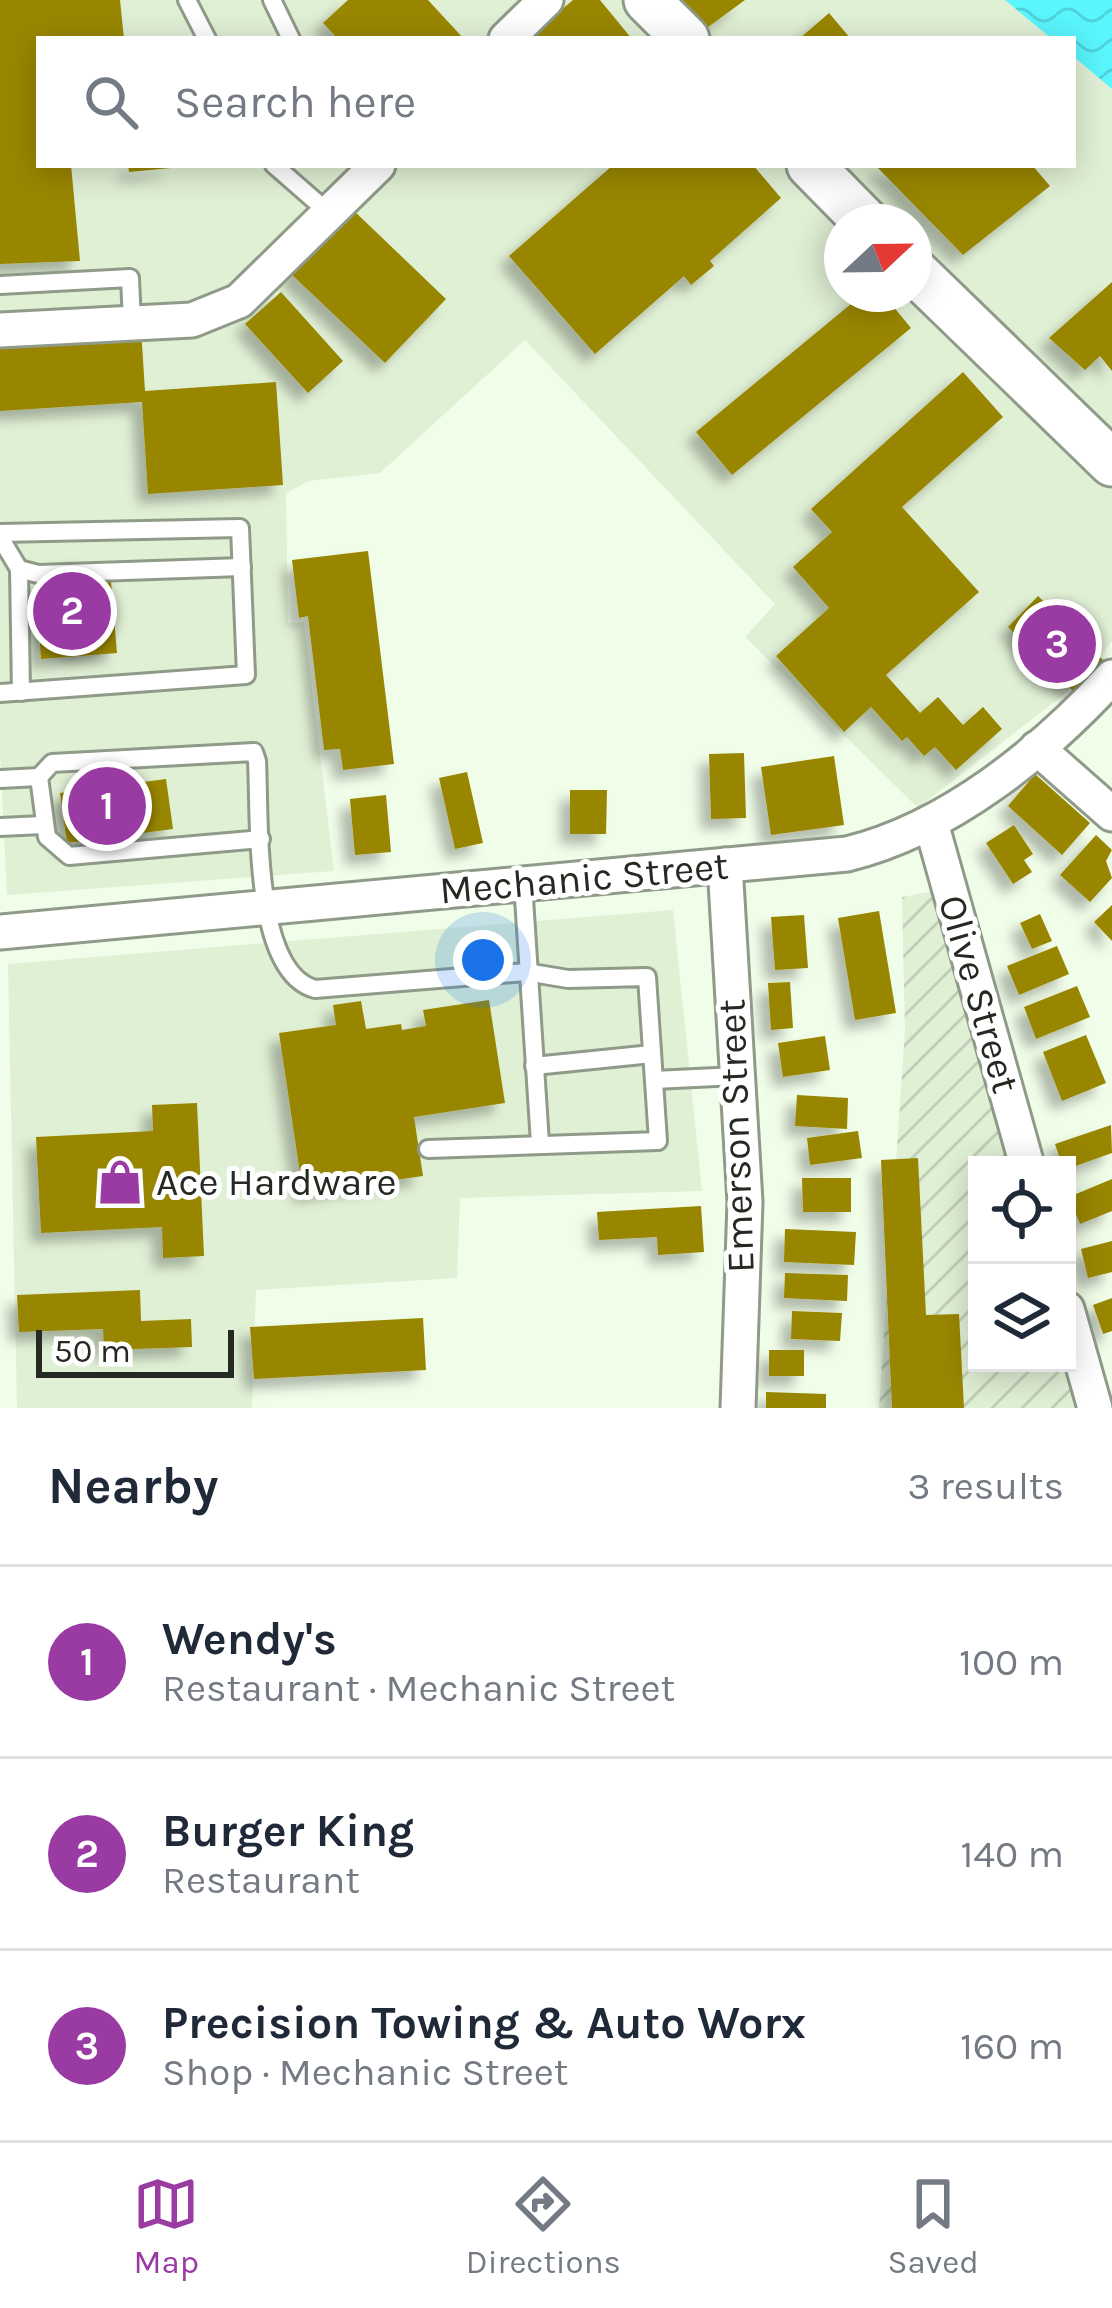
<!DOCTYPE html>
<html lang="en">
<head>
<meta charset="utf-8">
<style>
	:root { --surface:#fff; --page:#f2f2f3; --text:#1f2937; --muted:#747a83; --line:#e0e1e3; --accent:#9a3ba4 }
	body { margin:0; font-family:Karla,sans-serif; background:var(--page); color:var(--text) }
	.controls { position:absolute; right:36px; bottom:36px; display:grid; overflow:hidden; border-radius:0px; box-shadow:0 6px 30px #0003 }
	.controls button { width:108px; height:108px; display:grid; place-items:center; padding:0; border:0; border-bottom:3px solid var(--line); background:var(--surface); color:var(--text); font:60px sans-serif }
	.compass { position:absolute; left:824px; top:204px; width:108px; height:108px; border-radius:50%; background:var(--surface); box-shadow:0 6px 30px #0003; rotate:68deg }
	.scale { position:absolute; left:36px; bottom:30px; width:198px; box-sizing:border-box; padding-left:12px; border:6px solid #252922; border-top:0; font-size:33px; line-height:42px; white-space:nowrap; color:#252922; -webkit-text-stroke:9px #fff; paint-order:stroke }
	.you { position:absolute; left:483px; top:960px; width:42px; height:42px; margin:-30px; border:9px solid #fff; border-radius:50%; background:#1a73e8; box-shadow:0 0 0 18px #1a73e833 }
	.badge { display:grid; place-items:center; width:78px; height:78px; border-radius:50%; background:var(--accent); color:#fff; font-size:39px; font-weight:700 }
	.pin { position:absolute; translate:-50% -50%; border:6px solid #fff; box-shadow:0 3px 12px #0006 }
	.list { margin:0; padding:0; list-style:none }
	h2 { display:flex; justify-content:space-between; align-items:center; height:156px; margin:0; padding:0 48px; font-size:51px }
	h2 small { font-size:39px; font-weight:400; color:var(--muted) }
	.list li { display:grid; grid-template-columns:78px 1fr auto; gap:36px; align-items:center; box-sizing:border-box; height:192px; padding:0 48px; border-top:3px solid var(--line) }
	.list b { display:block; font-size:45px; white-space:nowrap }
	.list p { margin:0; font-size:39px; white-space:nowrap; color:var(--muted) }
	.list em { font-size:39px; font-style:normal; color:var(--muted) }
	.icon { flex:none; width:66px; height:66px; fill:none; stroke:currentColor; stroke-width:2; stroke-linecap:round; stroke-linejoin:round }
	.map { position:relative; flex:none; width:1112px; height:1408px; overflow:hidden }
	.search { position:absolute; background:var(--surface); box-shadow:0 6px 30px #0003; left:36px; right:36px; top:36px; height:132px; display:flex; align-items:center; gap:30px; box-sizing:border-box; padding:0 42px; border-radius:0px; color:var(--muted); font-size:45px }
	.sheet { height:732px; background:var(--surface) }
	nav { display:flex; justify-content:space-around; align-items:center; box-sizing:border-box; height:168px; border-top:3px solid var(--line); background:var(--surface); font-size:33px; color:var(--muted) }
	nav a { display:grid; justify-items:center; gap:6px }
	nav .on { color:var(--accent) }
	.map>svg:first-child { display:block }
	.built { fill:#e0f0d5; fill-rule:evenodd }
	.industrial { fill:url(#industrial-furrows) }
	.water { fill:url(#water-waves) }
	.building { fill:#998600; filter:url(#shadow) }
	.lines { fill:none; stroke-linecap:round; stroke-linejoin:round }
	.lane-casing { stroke:#8f9a88; stroke-width:22 }
	.street-casing { stroke:#8f9a88; stroke-width:39 }
	.secondary-casing { stroke:#8f9a88; stroke-width:51 }
	.lane { stroke:#fff; stroke-width:16 }
	.street { stroke:#fff; stroke-width:33 }
	.secondary { stroke:#fff; stroke-width:45 }
	.labels { text-anchor:middle; dominant-baseline:central; stroke-width:10; stroke-linejoin:round; paint-order:stroke }
	.street-label { font-size:39px; fill:#252922; stroke:#fff }
	.poi-label { font-size:39px; fill:#252922; stroke:#fff; text-anchor:start }
</style>
</head>
<body>
<div class="map">
<svg width="1112" height="1408" viewBox="0 0 1112 1408">
	<defs>
		<pattern id="industrial-furrows" width="10" height="10" patternUnits="userSpaceOnUse" patternTransform="scale(3)"><rect width="10" height="10" fill="#e0f0d5"/><path d="M-1 1l2-2M0 10L10 0M9 11l2-2" fill="none" stroke="#c0ceb7"/></pattern>
		<pattern id="water-waves" width="16" height="10" patternUnits="userSpaceOnUse" patternTransform="scale(3)"><rect width="16" height="10" fill="#5af5fd"/><path d="M0 5q4-4 8 0t8 0" fill="none" stroke="#4ed2d9"/></pattern>
		<filter id="shadow"><feDropShadow dx="-10" dy="10" stdDeviation="6" flood-color="#0004"/></filter>
	</defs>
	<rect width="100%" height="100%" fill="#f0fde8"/>
	<!-- built -->
	<g class="built">
		<path d="M0 0H1005L1052 39H39V165H1073V56L1112 89V641L1080 682 918 808 745 637 775 604 525 340 380 473 309 481 286 493 288 623 304 622 334 871 7 895 0 752ZM842 222H914V294H842Z"/>
		<path d="M673 910 702 1191 460 1198 457 1278 256 1290 252 1408H17L8 964Z"/>
	</g>
	<!-- industrial -->
	<path class="industrial" d="M934 891 1009 1165H977V1363H1063L1075 1408H879L905 1031 902 897Z"/>
	<!-- water -->
	<path class="water" d="M1005 0H1112V89L1073 56V39H1052Z"/>
	<!-- building -->
	<g class="building">
		<path d="M0 0H120L124 39H39V165H71L80 261 0 264Z"/>
		<path d="M348 0H428L464 39H338L323 23Z"/>
		<path d="M573 0H600L632 39H527Z"/>
		<path d="M681 0H745L704 30Z"/>
		<path d="M829 13 851 39H799Z"/>
		<path d="M128 165H171V168L129 172Z"/>
		<path d="M613 165H753L781 198 710 261 714 266 691 285 684 276 595 354 509 256Z"/>
		<path d="M875 165H1032L1050 186 963 255Z"/>
		<path d="M350 207 446 299 385 363 289 272Z"/>
		<path d="M1112 282V371L1100 356 1085 370 1049 338Z"/>
		<path d="M281 292 343 361 308 393 245 324Z"/>
		<path d="M863 294H883L911 328 732 475 696 432Z"/>
		<path d="M141 328 145 391 276 382 283 485 148 494 142 402 0 411V338Z"/>
		<path d="M963 372 1003 417 902 507 979 592 886 675 920 713 938 697 963 725 983 707 1002 729 956 770 935 747 924 756 907 737 902 741 871 707 844 732 776 656 829 608 793 567 832 532 811 509Z"/>
		<path d="M368 551 394 764 343 770 340 749 324 750 308 616 299 618 292 560Z"/>
		<path d="M111 582 117 653 41 659 36 588Z"/>
		<path d="M1038 596 1105 662 1075 693 1008 627Z"/>
		<path d="M744 753 746 818 711 819 709 754Z"/>
		<path d="M834 756 844 825 771 835 761 767Z"/>
		<path d="M467 772 483 843 455 849 439 778Z"/>
		<path d="M1035 774 1090 823 1062 855 1008 806Z"/>
		<path d="M166 779 173 829 67 843 60 793Z"/>
		<path d="M570 790H607L606 834H570Z"/>
		<path d="M386 795 391 852 355 855 350 799Z"/>
		<path d="M1014 825 1033 854 1024 860 1032 872 1013 884 986 843Z"/>
		<path d="M1096 835 1112 850 1106 861 1112 878 1090 902 1060 875Z"/>
		<path d="M1112 905V941L1094 922Z"/>
		<path d="M879 911 896 1013 855 1020 838 918Z"/>
		<path d="M1040 914 1052 941 1032 949 1020 923Z"/>
		<path d="M804 915 808 968 775 970 771 917Z"/>
		<path d="M1057 946 1069 974 1019 995 1007 966Z"/>
		<path d="M790 982 793 1028 771 1030 768 983Z"/>
		<path d="M1077 986 1090 1017 1036 1039 1024 1007Z"/>
		<path d="M489 1000 505 1103 414 1117 423 1176 303 1193 279 1033 336 1025 333 1005 361 1001 366 1029 401 1024 402 1030 426 1026 423 1010Z"/>
		<path d="M1086 1035 1106 1083 1062 1101 1043 1052Z"/>
		<path d="M825 1036 830 1070 783 1077 778 1043Z"/>
		<path d="M797 1095 848 1098 847 1129 795 1126Z"/>
		<path d="M197 1103 204 1256 163 1258 162 1227 41 1233 36 1137 153 1131 152 1105Z"/>
		<path d="M1111 1125 1112 1153 1067 1169 1062 1165 1055 1144Z"/>
		<path d="M858 1131 862 1158 810 1165 807 1138Z"/>
		<path d="M918 1158 926 1315 959 1314 964 1408H892L881 1160Z"/>
		<path d="M802 1178H851V1212H803Z"/>
		<path d="M1112 1179V1211L1080 1224 1069 1197Z"/>
		<path d="M701 1206 704 1252 658 1255 657 1237 599 1240 597 1212Z"/>
		<path d="M785 1229 856 1232 854 1265 784 1262Z"/>
		<path d="M1112 1241V1272L1088 1278 1081 1249Z"/>
		<path d="M785 1273 848 1275 847 1301 784 1298Z"/>
		<path d="M140 1290 141 1321 191 1319 192 1347 104 1350 103 1329 19 1332 17 1295Z"/>
		<path d="M1112 1298V1331L1103 1334 1093 1305Z"/>
		<path d="M792 1311 842 1313 840 1341 791 1339Z"/>
		<path d="M423 1318 426 1370 254 1379 250 1327Z"/>
		<rect x="769" y="1350" width="35" height="26"/>
		<path d="M766 1392 826 1394V1408H766Z"/>
	</g>
	<g class="lines">
		<!-- lane casing -->
		<g class="lane-casing">
			<g id="lane">
				<path d="M187 0 207 39"/>
				<path d="M272 0 291 39"/>
				<path d="M274 165 329 213"/>
				<path d="M0 285 130 278 132 323"/>
				<path d="M0 533 240 528 246 675 0 693"/>
				<path d="M0 537 19 569 21 692"/>
				<path d="M19 569 38 574 242 567"/>
				<path d="M0 779 39 777"/>
				<path d="M0 827 43 825"/>
				<path d="M261 839 69 856 47 837 39 777 52 763 254 752 257 761C260 816 252 972 315 989L526 972 568 979 647 977 658 1141 428 1149"/>
				<path d="M523 883 540 1143"/>
				<path d="M534 1066 652 1054"/>
				<path d="M654 1080 737 1076"/>
			</g>
		</g>
		<!-- street casing -->
		<g class="street-casing">
			<g id="street">
				<path d="M506 39 546 0"/>
				<path d="M0 330 192 320 239 301 378 165"/>
				<path d="M1037 748 1112 814"/>
				<path d="M931 823 1027 1165"/>
				<path d="M725 865 745 1202 738 1408"/>
				<path d="M0 932 847 854C949 829 1042 753 1112 677"/>
				<path d="M1067 1309 1095 1408"/>
			</g>
		</g>
		<!-- secondary casing -->
		<g class="secondary-casing">
			<g id="secondary">
				<path d="M647 0 686 39"/>
				<path d="M810 165 866 222"/>
				<path d="M914 271 1112 463"/>
			</g>
		</g>
		<!-- lane -->
		<use href="#lane" class="lane"/>
		<!-- street -->
		<use href="#street" class="street"/>
		<!-- secondary -->
		<use href="#secondary" class="secondary"/>
	</g>
	<!-- icons -->
	<defs>
		<g id="shop-bare" transform="scale(3.6)"><path d="M-5-2.5h2.3a2.7 3.5 0 0 1 5.4 0H5L5.5 6h-11ZM-1.5-2.5h3a1.5 2.3 0 0 0-3 0Z" fill="#9a3ba4" stroke="#fff" stroke-width="2.5" paint-order="stroke"/></g>
	</defs>
	<g fill-rule="evenodd">
		<use href="#shop-bare" x="120" y="1182"/>
	</g>
	<g class="labels">
		<!-- street labels -->
		<g class="street-label">
			<text transform="translate(584 878) rotate(-5)">Mechanic Street</text>
			<text transform="translate(979 994) rotate(74)">Olive Street</text>
			<text transform="translate(736 1136) rotate(-92)">Emerson Street</text>
		</g>
		<!-- poi labels -->
		<g class="poi-label">
			<text x="156" y="1182">Ace Hardware</text>
		</g>
	</g>
</svg>
<div class="controls">
<button><svg class="icon" aria-label="locate" viewBox="0 0 24 24"><circle cx="12" cy="12" r="6"/><path d="M12 2v4M12 18v4M2 12h4M18 12h4"/></svg></button>
<button><svg class="icon" aria-label="layers" viewBox="0 0 24 24"><path d="M12 4l9 5-9 5-9-5zM3 14l9 5 9-5"/></svg></button>
</div>
<svg class="compass" viewBox="-18 -18 36 36"><path d="M0-13l5 13h-10z" fill="#e53935"/><path d="M0 13l5-13h-10z" fill="#747a83"/></svg>
<div class="scale">50 m</div>
<div class="you"></div>
<div class="pin badge" style="left:107px;top:806px">1</div>
<div class="pin badge" style="left:72px;top:611px">2</div>
<div class="pin badge" style="left:1057px;top:644px">3</div>
<div class="search"><svg class="icon" aria-label="search" viewBox="0 0 24 24"><circle cx="10" cy="10" r="6"/><path d="M15 15l6 6"/></svg>Search here</div>
</div>
<section class="sheet">
<h2>Nearby<small>3 results</small></h2>
<ul class="list">
<li><span class="badge">1</span><div><b>Wendy's</b><p>Restaurant · Mechanic Street</p></div><em>100 m</em></li>
<li><span class="badge">2</span><div><b>Burger King</b><p>Restaurant</p></div><em>140 m</em></li>
<li><span class="badge">3</span><div><b>Precision Towing &amp; Auto Worx</b><p>Shop · Mechanic Street</p></div><em>160 m</em></li>
</ul>
</section>
<nav>
<a class="on"><svg class="icon" aria-label="map" viewBox="0 0 24 24"><path d="M3 6l6-2 6 2 6-2v14l-6 2-6-2-6 2zM9 4v14M15 6v14"/></svg>Map</a>
<a><svg class="icon" aria-label="directions" viewBox="0 0 24 24"><path d="M12 3l9 9-9 9-9-9zM9 14v-3h6M13 9l2 2-2 2"/></svg>Directions</a>
<a><svg class="icon" aria-label="saved" viewBox="0 0 24 24"><path d="M7 4h10v16l-5-4-5 4z"/></svg>Saved</a>
</nav>
</body>
</html>
